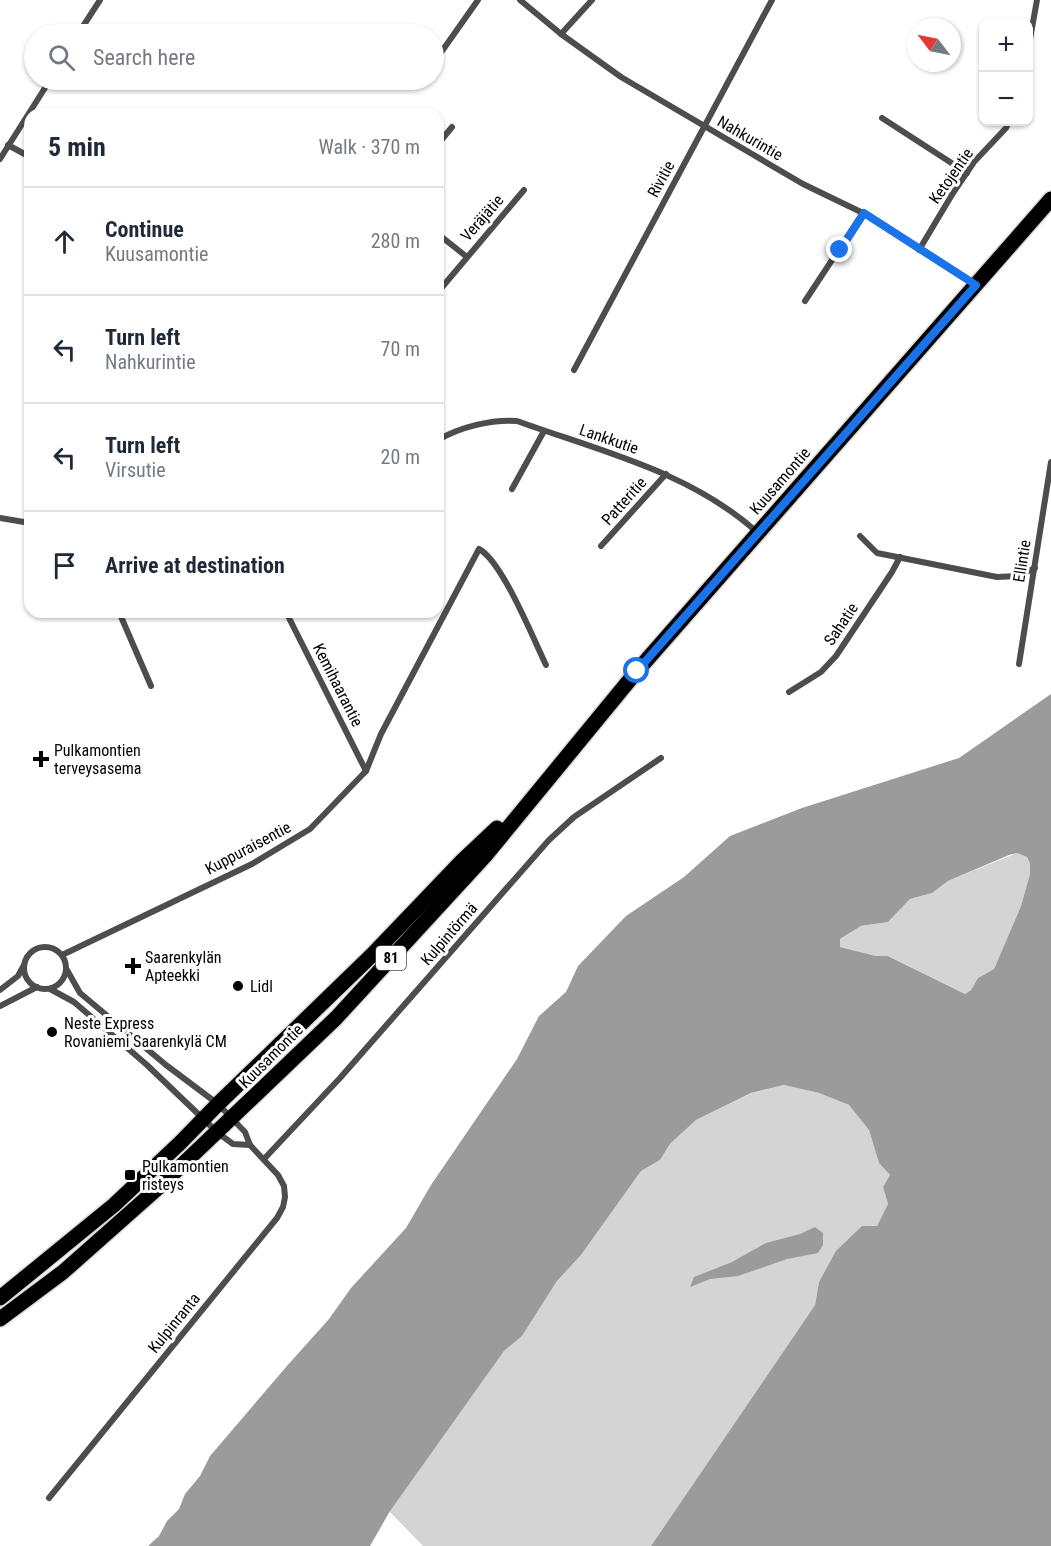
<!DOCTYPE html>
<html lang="en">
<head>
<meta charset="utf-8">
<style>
	:root { --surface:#fff; --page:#f6f6f7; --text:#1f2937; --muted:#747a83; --line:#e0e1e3 }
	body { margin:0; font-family:"Roboto Condensed",sans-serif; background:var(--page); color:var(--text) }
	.controls { position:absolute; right:18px; top:18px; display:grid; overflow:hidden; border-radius:12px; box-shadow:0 2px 4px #0004 }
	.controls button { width:54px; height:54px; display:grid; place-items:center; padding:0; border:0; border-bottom:2px solid var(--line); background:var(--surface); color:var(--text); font:30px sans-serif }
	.compass { position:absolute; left:907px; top:18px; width:54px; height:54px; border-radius:50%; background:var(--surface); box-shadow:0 2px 4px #0004; rotate:302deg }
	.stop { position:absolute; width:18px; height:18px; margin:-14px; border:4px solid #1a73e8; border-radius:50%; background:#fff }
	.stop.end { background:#1a73e8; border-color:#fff; box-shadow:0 2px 6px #0008 }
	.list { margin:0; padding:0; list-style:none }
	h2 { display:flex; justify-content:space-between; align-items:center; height:78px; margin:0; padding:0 24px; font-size:26px }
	h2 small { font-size:20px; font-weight:400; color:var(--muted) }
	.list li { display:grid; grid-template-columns:39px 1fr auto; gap:18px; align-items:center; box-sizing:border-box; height:108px; padding:0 24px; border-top:2px solid var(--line) }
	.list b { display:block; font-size:22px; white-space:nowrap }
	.list p { margin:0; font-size:20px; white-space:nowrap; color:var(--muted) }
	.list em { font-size:20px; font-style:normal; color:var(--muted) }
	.icon { flex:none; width:33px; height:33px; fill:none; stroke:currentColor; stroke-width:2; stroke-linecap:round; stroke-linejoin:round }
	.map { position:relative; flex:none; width:1051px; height:1546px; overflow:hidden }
	.search { position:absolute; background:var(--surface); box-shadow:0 2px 4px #0004; left:24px; top:24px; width:420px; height:66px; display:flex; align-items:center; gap:15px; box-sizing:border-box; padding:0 21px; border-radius:33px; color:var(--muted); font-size:22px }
	.panel { position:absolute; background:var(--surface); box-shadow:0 2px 4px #0004; left:24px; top:108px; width:420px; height:510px; border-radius:18px }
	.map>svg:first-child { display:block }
	.green { fill:#d4d4d4 }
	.water { fill:#9b9b9b; fill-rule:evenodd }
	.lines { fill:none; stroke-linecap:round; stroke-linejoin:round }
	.primary-casing { stroke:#dbdbdb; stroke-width:18 }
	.minor { stroke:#4d4d4d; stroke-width:6 }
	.primary { stroke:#000; stroke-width:15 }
	.route { stroke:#1a73e8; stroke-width:8 }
	.poi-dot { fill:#000; stroke:#fff; stroke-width:2 }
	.labels { text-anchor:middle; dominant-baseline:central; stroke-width:6; stroke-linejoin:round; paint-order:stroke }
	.shield { fill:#fff; stroke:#4c4c4c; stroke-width:1.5 }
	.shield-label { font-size:15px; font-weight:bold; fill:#000 }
	.street-label { font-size:16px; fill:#000; stroke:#fff }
	.poi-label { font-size:16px; fill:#000; stroke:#fff; text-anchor:start }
</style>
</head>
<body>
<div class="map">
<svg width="1051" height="1546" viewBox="0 0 1051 1546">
	<rect width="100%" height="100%" fill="#fff"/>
	<!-- green -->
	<g class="green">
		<path d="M1017 853 1027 857 1030 862V874L1021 906 994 969 978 978 971 990 965 994 889 956H876L840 947V939L861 926 888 922 910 899 932 893 948 881Z"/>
		<path d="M784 1085 819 1093 849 1105 869 1130 879 1163 890 1175 883 1187 888 1204 877 1226 819 1282 815 1305 651 1546H423L389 1511 504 1351 522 1336 557 1281 581 1255 641 1171 660 1160 670 1144 696 1120 752 1093Z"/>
	</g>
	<!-- water -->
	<g class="water">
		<path d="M1051 694V1546H651L815 1305 819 1282 836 1251 862 1226H877L888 1204 883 1187 890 1175 879 1163 869 1130 849 1105 819 1093 784 1085 751 1093 696 1120 670 1144 660 1160 641 1171 581 1255 557 1281 522 1336 504 1351 390 1511 370 1546H148L159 1536 167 1521 179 1509 185 1494 200 1476 210 1456 286 1367 329 1319 351 1288 406 1228 431 1185 517 1059 539 1016 566 992 578 966 626 916 684 877 730 836 802 808 959 758ZM1017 853 1027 857 1030 863V874L1021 906 994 969 978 978 971 990 965 994 888 956H876L840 947V939L861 926 888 922 910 899 932 893 948 881 1009 855Z"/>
		<path d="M815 1227 823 1233V1245L818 1253 787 1259 738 1276 710 1279 690 1287 694 1277 732 1262 766 1243 800 1234Z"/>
	</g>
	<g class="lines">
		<!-- primary casing -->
		<g class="primary-casing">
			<g id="primary">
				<path d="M0 1298 114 1205 180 1143 218 1104 372 955 462 861 497 828"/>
				<path d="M0 1319 63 1272 159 1187 336 1018 485 856 637 671 1051 199"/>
			</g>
		</g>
		<!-- minor -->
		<g class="minor">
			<path d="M520 0 561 34 621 77 803 184 863 213 975 285"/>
			<path d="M78 34 100 0"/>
			<path d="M561 34 592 0"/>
			<path d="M1028 50 1037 0"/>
			<path d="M435 61 478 0"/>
			<path d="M882 118 967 173"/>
			<path d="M438 144 452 127"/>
			<path d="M8 145 30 157"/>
			<path d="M0 159 50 80"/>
			<path d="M438 234 467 257"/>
			<path d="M919 250 953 193 974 162 1006 128 1009 122"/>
			<path d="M438 292 524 190"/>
			<path d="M805 301 863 213"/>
			<path d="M574 370 772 0"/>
			<path d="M438 440C460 427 492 419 517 421 600 451 691 472 758 533"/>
			<path d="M512 489 544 431"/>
			<path d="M0 518 30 523"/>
			<path d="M860 536 877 553 997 577 1018 576 1035 568"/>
			<path d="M601 546 666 474"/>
			<path d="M119 612 151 686"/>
			<path d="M286 612 366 771"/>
			<path d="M1019 664 1051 462"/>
			<path d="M789 692 821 672 836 656 892 572 900 557"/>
			<circle cx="45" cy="968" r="21"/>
			<path d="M62 955 252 864 310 829 366 771 381 734 479 549C502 561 533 638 546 665"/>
			<path d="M50 989 74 1002 147 1065 218 1133 233 1144 250 1145"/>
			<path d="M0 990 18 976 24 965"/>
			<path d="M0 1006 37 987"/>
			<path d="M264 1159 340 1078 549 840 574 817 661 758"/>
			<path d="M49 1498 277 1218 283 1207 285 1197 284 1186 278 1175 250 1145 245 1132 218 1104 166 1065 80 993 67 970"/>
		</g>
		<!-- primary -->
		<use href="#primary" class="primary"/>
	</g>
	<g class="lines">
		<!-- route -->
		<path class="route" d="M637 671 976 285 864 213 840 250"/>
	</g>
	<!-- markers -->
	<g class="poi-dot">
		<path d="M38 750h6v6h6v6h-6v6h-6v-6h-6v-6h6z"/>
		<path d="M130 957h6v6h6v6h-6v6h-6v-6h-6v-6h6z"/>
		<circle cx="238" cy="986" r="6"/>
		<circle cx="52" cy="1032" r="6"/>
		<rect x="124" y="1169" width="12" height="12" rx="3"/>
	</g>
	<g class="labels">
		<!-- shield labels -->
		<rect class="shield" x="376" y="946" width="30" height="24" rx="4.5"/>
		<g class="shield-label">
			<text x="391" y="958">81</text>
		</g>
		<!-- street labels -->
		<g class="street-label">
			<text transform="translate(750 138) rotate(30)">Nahkurintie</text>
			<text transform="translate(951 176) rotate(-55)">Ketojentie</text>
			<text transform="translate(661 179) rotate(-62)">Rivitie</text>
			<text transform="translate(482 218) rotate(-49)">Veräjätie</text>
			<text transform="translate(609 439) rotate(19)">Lankkutie</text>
			<text transform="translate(780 481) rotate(-49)">Kuusamontie</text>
			<text transform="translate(624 501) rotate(-48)">Patteritie</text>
			<text transform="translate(1022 561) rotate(-81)">Ellintie</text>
			<text transform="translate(841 624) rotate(-56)">Sahatie</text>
			<text transform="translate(338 685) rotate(63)">Kemihaarantie</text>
			<text transform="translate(248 848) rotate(-28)">Kuppuraisentie</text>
			<text transform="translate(449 934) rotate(-49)">Kulpintörmä</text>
			<text transform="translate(271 1056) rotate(-45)">Kuusamontie</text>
			<text transform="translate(174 1323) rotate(-51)">Kulpinranta</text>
		</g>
		<!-- poi labels -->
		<g class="poi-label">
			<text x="54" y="750">Pulkamontien<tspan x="54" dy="18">terveysasema</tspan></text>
			<text x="145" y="957">Saarenkylän<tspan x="145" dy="18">Apteekki</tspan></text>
			<text x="250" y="986">Lidl</text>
			<text x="64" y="1023">Neste Express<tspan x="64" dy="18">Rovaniemi Saarenkylä CM</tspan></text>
			<text x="142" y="1166">Pulkamontien<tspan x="142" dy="18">risteys</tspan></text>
		</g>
	</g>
</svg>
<div class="controls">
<button>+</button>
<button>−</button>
</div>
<svg class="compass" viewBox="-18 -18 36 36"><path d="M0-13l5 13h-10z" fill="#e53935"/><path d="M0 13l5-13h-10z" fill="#747a83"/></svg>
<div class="stop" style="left:637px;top:671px"></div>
<div class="stop end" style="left:840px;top:250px"></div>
<div class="search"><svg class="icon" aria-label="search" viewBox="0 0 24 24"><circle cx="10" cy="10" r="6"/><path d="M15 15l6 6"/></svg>Search here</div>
<section class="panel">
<h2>5 min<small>Walk · 370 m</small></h2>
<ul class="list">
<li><svg class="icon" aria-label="ahead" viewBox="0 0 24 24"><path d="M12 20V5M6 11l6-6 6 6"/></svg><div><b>Continue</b><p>Kuusamontie</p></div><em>280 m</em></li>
<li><svg class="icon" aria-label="left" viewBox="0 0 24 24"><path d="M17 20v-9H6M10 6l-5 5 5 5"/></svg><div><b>Turn left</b><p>Nahkurintie</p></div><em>70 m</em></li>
<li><svg class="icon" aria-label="left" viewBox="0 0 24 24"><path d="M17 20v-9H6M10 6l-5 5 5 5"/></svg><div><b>Turn left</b><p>Virsutie</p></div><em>20 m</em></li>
<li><svg class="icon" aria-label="arrive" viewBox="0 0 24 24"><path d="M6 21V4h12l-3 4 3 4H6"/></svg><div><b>Arrive at destination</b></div></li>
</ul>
</section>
</div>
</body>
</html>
